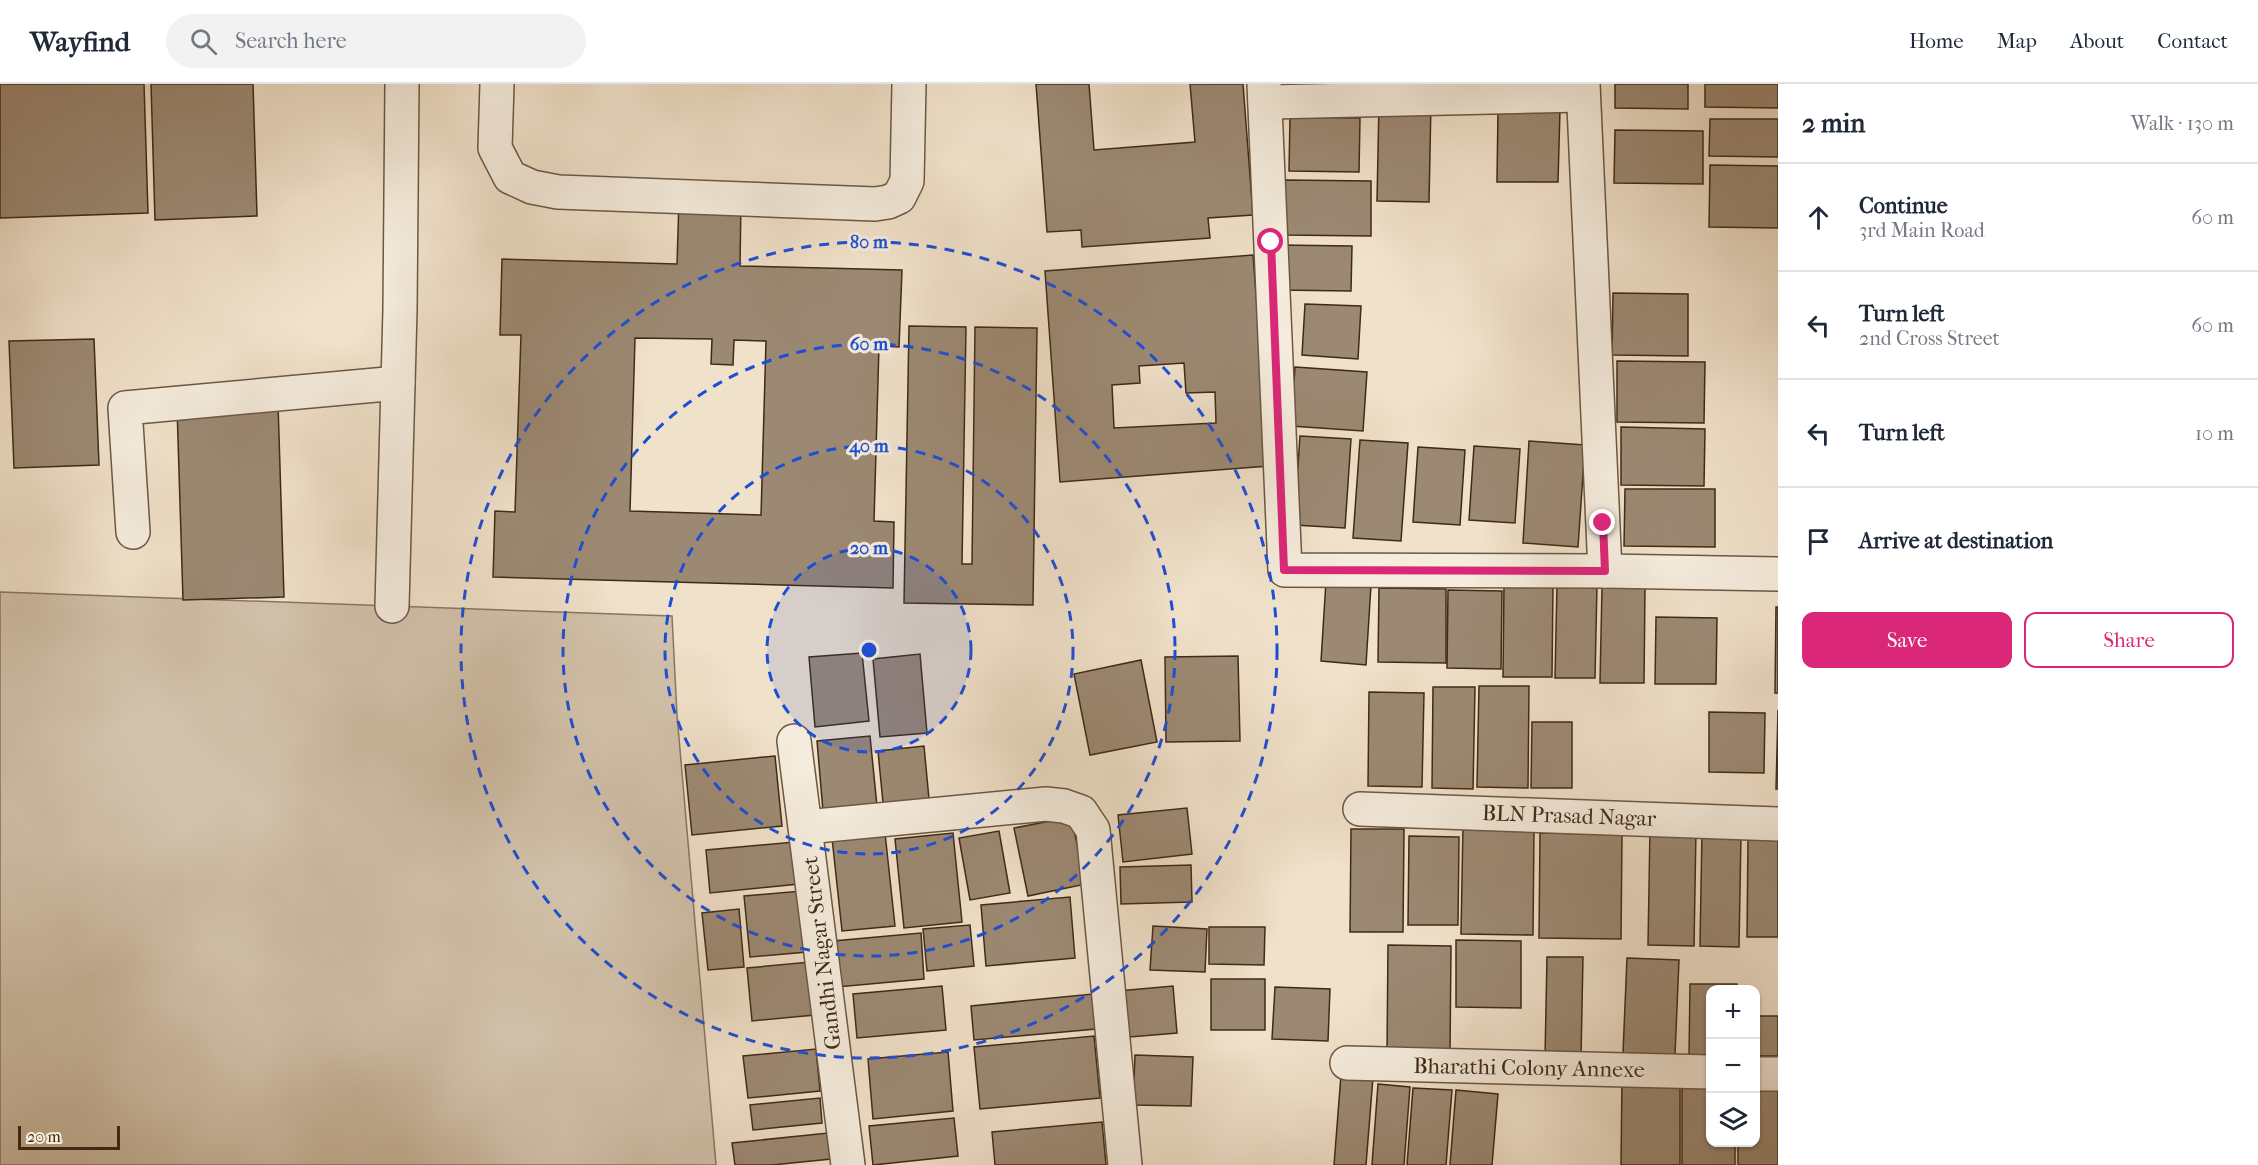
<!DOCTYPE html>
<html lang="en">
<head>
<meta charset="utf-8">
<style>
	:root { --surface:#fff; --page:#f2f2f3; --text:#1f2937; --muted:#747a83; --line:#e0e1e3; --accent:#db2777 }
	body { margin:0; font-family:"IM FELL French Canon",serif; background:var(--page); color:var(--text) }
	.controls { position:absolute; right:18px; bottom:18px; display:grid; overflow:hidden; border-radius:12px; box-shadow:0 2px 4px #0004 }
	.controls button { width:54px; height:54px; display:grid; place-items:center; padding:0; border:0; border-bottom:2px solid var(--line); background:var(--surface); color:var(--text); font:30px sans-serif }
	.scale { position:absolute; left:18px; bottom:15px; width:102px; box-sizing:border-box; padding-left:6px; border:3px solid #402a14; border-top:0; font-size:16px; line-height:21px; white-space:nowrap; color:#402a14; -webkit-text-stroke:4px #f5ecdd; paint-order:stroke }
	.stop { position:absolute; width:18px; height:18px; margin:-14px; border:4px solid #db2777; border-radius:50%; background:#fff }
	.stop.end { background:#db2777; border-color:#fff; box-shadow:0 2px 6px #0008 }
	.list { margin:0; padding:0; list-style:none }
	h2 { display:flex; justify-content:space-between; align-items:center; height:78px; margin:0; padding:0 24px; font-size:26px }
	h2 small { font-size:20px; font-weight:400; color:var(--muted) }
	.list li { display:grid; grid-template-columns:39px 1fr auto; gap:18px; align-items:center; box-sizing:border-box; height:108px; padding:0 24px; border-top:2px solid var(--line) }
	.list b { display:block; font-size:22px; white-space:nowrap }
	.list p { margin:0; font-size:20px; white-space:nowrap; color:var(--muted) }
	.list em { font-size:20px; font-style:normal; color:var(--muted) }
	.actions { display:flex; gap:12px; padding:18px 24px }
	.actions a { flex:1; padding:14px 0; border:2px solid var(--accent); border-radius:12px; text-align:center; font-size:21px; color:var(--accent) }
	.actions .main { background:var(--accent); color:#fff }
	.icon { flex:none; width:33px; height:33px; fill:none; stroke:currentColor; stroke-width:2; stroke-linecap:round; stroke-linejoin:round }
	.map { position:relative; flex:none; width:1778px; height:1081px; overflow:hidden }
	header { display:flex; align-items:center; gap:36px; box-sizing:border-box; height:84px; padding:0 30px; background:var(--surface); border-bottom:2px solid var(--line) }
	header strong { font-size:28px }
	nav { display:flex; gap:33px; margin-inline-start:auto; font-size:21px }
	.search { width:420px; height:54px; background:var(--page); display:flex; align-items:center; gap:15px; box-sizing:border-box; padding:0 21px; border-radius:33px; color:var(--muted); font-size:22px }
	main { display:flex }
	aside { flex:1; background:var(--surface) }
	.map>svg:first-child { display:block }
	.green { fill:#d2c2ab; stroke:#897660; stroke-width:1.5 }
	.building { fill:#9c8973; stroke:#402a14; stroke-width:1.5; fill-rule:evenodd }
	.lines { fill:none; stroke-linecap:round; stroke-linejoin:round }
	.minor-casing { stroke:#6c5842; stroke-width:36 }
	.minor { stroke:#f5ecdd; stroke-width:33 }
	.route { stroke:#db2777; stroke-width:8 }
	.ring { fill:none; stroke:#1d4ed8; stroke-width:3; stroke-dasharray:10 8 }
	.labels { text-anchor:middle; dominant-baseline:central; stroke-width:6; stroke-linejoin:round; paint-order:stroke }
	.street-label { font-size:22px; fill:#402a14; stroke:#f5ecdd }
	.centre { fill:#1d4ed8; stroke:#f5ecdd; stroke-width:3 }
	.ring-label { font-size:18px; text-anchor:middle; font-weight:bold; fill:#1d4ed8; stroke:#f5ecdd; stroke-width:6; stroke-linejoin:round; paint-order:stroke }
</style>
</head>
<body>
<header>
<strong>Wayfind</strong>
<div class="search"><svg class="icon" aria-label="search" viewBox="0 0 24 24"><circle cx="10" cy="10" r="6"/><path d="M15 15l6 6"/></svg>Search here</div>
<nav><a>Home</a><a>Map</a><a>About</a><a>Contact</a></nav>
</header>
<main>
<div class="map">
<svg width="1778" height="1081" viewBox="0 0 1778 1081">
	<rect width="100%" height="100%" fill="#f0e1ca"/>
	<filter id="stains"><feTurbulence type="fractalNoise" baseFrequency=".00333" numOctaves="4"/><feColorMatrix values="0 0 0 0 .2 0 0 0 0 .09 0 0 0 0 .02 0 0 0 .5 -.17"/></filter>
	<radialGradient id="worn" r=".72"><stop offset=".6" stop-color="#630" stop-opacity="0"/><stop offset="1" stop-color="#630" stop-opacity=".3"/></radialGradient>
	<!-- green -->
	<path class="green" d="M0 508 672 532 677 631 716 1081H0Z"/>
	<!-- building -->
	<g class="building">
		<path d="M0 0H144L148 129 0 134Z"/>
		<path d="M151 0H253L257 132 155 136Z"/>
		<path d="M1036 0H1089L1094 66 1195 58 1190 0H1243L1253 131 1208 134 1210 154 1082 163 1081 146 1047 148Z"/>
		<path d="M1615 0H1688V25L1615 24Z"/>
		<path d="M1705 0H1778V24L1705 23Z"/>
		<path d="M1379 19H1431L1429 118 1377 117Z"/>
		<path d="M1498 25 1560 26 1558 98H1497Z"/>
		<path d="M1290 33 1360 34 1359 88 1289 87Z"/>
		<path d="M1710 35H1778V73L1709 72Z"/>
		<path d="M1615 46 1703 47V100L1614 99Z"/>
		<path d="M1710 81 1778 82V144L1709 143Z"/>
		<path d="M1285 96 1371 97V152L1284 151Z"/>
		<path d="M679 116 741 118 740 182 902 186 899 263 879 262 874 437 894 438 893 504 493 493 495 427 515 428 521 251H500L502 175 677 180ZM635 254 712 255 711 280 733 281 734 256 766 257 761 431 630 427Z"/>
		<path d="M1279 161 1352 162 1351 207 1278 206Z"/>
		<path d="M1253 171 1269 382 1060 398 1045 187ZM1184 279 1186 309 1215 308 1216 339 1114 344 1112 301 1140 299 1139 282Z"/>
		<path d="M1613 209 1688 210V272L1612 271Z"/>
		<path d="M1305 220 1361 222 1358 275 1302 271Z"/>
		<path d="M909 242 966 243 962 480H972L975 243 1037 244 1033 521 904 519Z"/>
		<path d="M94 255 99 381 14 384 9 257Z"/>
		<path d="M1617 277 1705 278 1704 339 1617 338Z"/>
		<path d="M1295 283 1367 288 1363 347 1291 342Z"/>
		<path d="M278 319 284 513 183 516 177 323Z"/>
		<path d="M1621 343 1705 345 1704 402 1621 401Z"/>
		<path d="M1300 352 1351 355 1345 444 1294 441Z"/>
		<path d="M1360 356 1408 359 1401 457 1353 454Z"/>
		<path d="M1529 357 1585 361 1578 463 1523 459Z"/>
		<path d="M1474 362 1520 365 1515 439 1469 436Z"/>
		<path d="M1418 363 1465 366 1460 441 1413 438Z"/>
		<path d="M1625 405H1715V463L1624 462Z"/>
		<path d="M1326 497 1371 501 1366 581 1321 577Z"/>
		<path d="M1557 500H1597L1595 594H1555Z"/>
		<path d="M1504 501H1553L1552 593H1503Z"/>
		<path d="M1379 504 1446 505V579L1378 578Z"/>
		<path d="M1602 504H1645L1644 599H1600Z"/>
		<path d="M1448 506 1502 507 1501 585 1447 584Z"/>
		<path d="M1776 523H1778V609H1775Z"/>
		<path d="M1656 533 1717 534 1716 600H1655Z"/>
		<path d="M862 569 869 637 815 643 809 573Z"/>
		<path d="M920 570 927 649 880 653 873 575Z"/>
		<path d="M1238 572 1240 657 1166 658 1165 573Z"/>
		<path d="M1141 576 1157 658 1090 671 1074 590Z"/>
		<path d="M1479 602H1529L1528 704 1477 703Z"/>
		<path d="M1433 603H1475L1473 705 1432 704Z"/>
		<path d="M1369 608 1424 609 1422 703 1368 702Z"/>
		<path d="M1778 626V705H1776Z"/>
		<path d="M1709 628 1765 629 1764 689 1709 688Z"/>
		<path d="M1532 638H1572V704H1531Z"/>
		<path d="M870 652 877 722 823 727 817 657Z"/>
		<path d="M924 662 929 715 883 719 878 667Z"/>
		<path d="M775 672 782 742 692 751 685 681Z"/>
		<path d="M1187 724 1192 770 1123 778 1118 731Z"/>
		<path d="M1071 733 1086 800 1028 812 1014 744Z"/>
		<path d="M1463 742 1534 743 1533 851 1461 850Z"/>
		<path d="M1650 744 1696 745 1694 862 1648 861Z"/>
		<path d="M1351 745H1404L1403 848H1350Z"/>
		<path d="M999 747 1010 809 970 816 959 754Z"/>
		<path d="M1702 748 1741 749 1739 863 1700 862Z"/>
		<path d="M885 749 895 842 842 847 832 754Z"/>
		<path d="M953 749 962 838 904 844 895 755Z"/>
		<path d="M1540 749 1622 750 1621 855 1539 854Z"/>
		<path d="M1409 752 1459 753 1458 841H1408Z"/>
		<path d="M1748 755H1778V853H1747Z"/>
		<path d="M795 758 799 800 710 809 706 766Z"/>
		<path d="M1191 781 1192 818 1121 820 1120 783Z"/>
		<path d="M802 807 807 868 750 873 744 812Z"/>
		<path d="M1070 813 1075 874 986 882 981 821Z"/>
		<path d="M739 825 744 883 708 886 702 829Z"/>
		<path d="M970 841 974 882 927 887 923 845Z"/>
		<path d="M1153 842 1207 845 1205 888 1150 886Z"/>
		<path d="M1209 843H1265L1264 881 1209 880Z"/>
		<path d="M921 849 924 895 837 903 833 857Z"/>
		<path d="M1456 856 1521 857V924L1456 923Z"/>
		<path d="M1388 861 1451 862 1450 970 1387 969Z"/>
		<path d="M1547 873H1583L1581 973H1545Z"/>
		<path d="M1627 874 1679 876 1675 971 1623 969Z"/>
		<path d="M810 878 815 931 752 937 747 884Z"/>
		<rect x="1211" y="895" width="54" height="51"/>
		<path d="M1690 900H1737V906H1710V973H1689Z"/>
		<path d="M942 902 946 946 857 954 853 910Z"/>
		<path d="M1173 902 1177 949 1118 954V907Z"/>
		<path d="M1275 903 1330 905 1328 957 1272 955Z"/>
		<path d="M1093 910 1096 945 974 956 971 922Z"/>
		<rect x="1756" y="932" width="22" height="40"/>
		<path d="M1094 952 1100 1014 980 1025 974 963Z"/>
		<path d="M816 965 820 1007 748 1014 743 972Z"/>
		<path d="M948 968 953 1027 873 1035 868 975Z"/>
		<path d="M1135 971 1193 973 1191 1022 1133 1021Z"/>
		<path d="M1341 991 1373 993 1366 1081H1334Z"/>
		<path d="M1682 992H1710V1058H1735V1081H1682Z"/>
		<path d="M1622 993H1680V1081H1621Z"/>
		<path d="M1378 1000 1410 1003 1404 1081H1372Z"/>
		<path d="M1413 1004 1452 1006 1446 1081H1407Z"/>
		<path d="M1756 1004 1778 1005V1081H1738V1058H1756Z"/>
		<path d="M1456 1006 1498 1010 1492 1081H1450Z"/>
		<path d="M820 1014 822 1039 753 1046 750 1021Z"/>
		<path d="M954 1034 958 1072 873 1081 869 1042Z"/>
		<path d="M1102 1038 1106 1081H995L992 1048Z"/>
		<path d="M828 1049 831 1075 772 1081H735L732 1059Z"/>
	</g>
	<g class="lines">
		<!-- minor casing -->
		<g class="minor-casing">
			<g id="minor">
				<path d="M497 0 495 64 510 93 532 103 558 108 875 120 888 118 899 113 907 97 909 0"/>
				<path d="M1264 0 1285 486 1605 487 1778 490"/>
				<path d="M1583 0 1605 487"/>
				<path d="M1265 18 1583 11"/>
				<path d="M133 448 125 324 398 299"/>
				<path d="M392 522 400 226 402 0"/>
				<path d="M794 657 848 1081"/>
				<path d="M1360 725 1778 740"/>
				<path d="M806 743 1046 720 1064 722 1081 728 1093 746 1125 1081"/>
				<path d="M1347 979 1710 988"/>
				<path d="M1756 990H1778"/>
			</g>
		</g>
		<!-- minor -->
		<use href="#minor" class="minor"/>
	</g>
	<g class="lines">
		<!-- route -->
		<path class="route" d="M1271 158 1284 486 1605 487 1603 439"/>
	</g>
	<!-- distance rings -->
	<circle cx="869" cy="566" r="102" fill="#1d4ed8" fill-opacity=".12"/>
	<g class="ring">
		<circle cx="869" cy="566" r="102"/>
		<circle cx="869" cy="566" r="204"/>
		<circle cx="869" cy="566" r="306"/>
		<circle cx="869" cy="566" r="408"/>
	</g>
	<g class="labels">
		<!-- street labels -->
		<g class="street-label">
			<text transform="translate(1569 732) rotate(2)">BLN Prasad Nagar</text>
			<text transform="translate(822 869) rotate(-97)">Gandhi Nagar Street</text>
			<text transform="translate(1529 984) rotate(1)">Bharathi Colony Annexe</text>
		</g>
	</g>
	<circle cx="869" cy="566" r="9" class="centre"/>
	<g class="ring-label">
		<text x="869" y="164">80 m</text>
		<text x="869" y="266">60 m</text>
		<text x="869" y="368">40 m</text>
		<text x="869" y="470">20 m</text>
	</g>
	<rect width="100%" height="100%" filter="url(#stains)"/>
	<rect width="100%" height="100%" fill="url(#worn)"/>
</svg>
<div class="controls">
<button>+</button>
<button>−</button>
<button><svg class="icon" aria-label="layers" viewBox="0 0 24 24"><path d="M12 4l9 5-9 5-9-5zM3 14l9 5 9-5"/></svg></button>
</div>
<div class="scale">20 m</div>
<div class="stop" style="left:1271px;top:158px"></div>
<div class="stop end" style="left:1603px;top:439px"></div>
</div>
<aside>
<h2>2 min<small>Walk · 130 m</small></h2>
<ul class="list">
<li><svg class="icon" aria-label="ahead" viewBox="0 0 24 24"><path d="M12 20V5M6 11l6-6 6 6"/></svg><div><b>Continue</b><p>3rd Main Road</p></div><em>60 m</em></li>
<li><svg class="icon" aria-label="left" viewBox="0 0 24 24"><path d="M17 20v-9H6M10 6l-5 5 5 5"/></svg><div><b>Turn left</b><p>2nd Cross Street</p></div><em>60 m</em></li>
<li><svg class="icon" aria-label="left" viewBox="0 0 24 24"><path d="M17 20v-9H6M10 6l-5 5 5 5"/></svg><div><b>Turn left</b></div><em>10 m</em></li>
<li><svg class="icon" aria-label="arrive" viewBox="0 0 24 24"><path d="M6 21V4h12l-3 4 3 4H6"/></svg><div><b>Arrive at destination</b></div></li>
</ul>
<div class="actions"><a class="main">Save</a><a>Share</a></div>
</aside>
</main>
</body>
</html>
